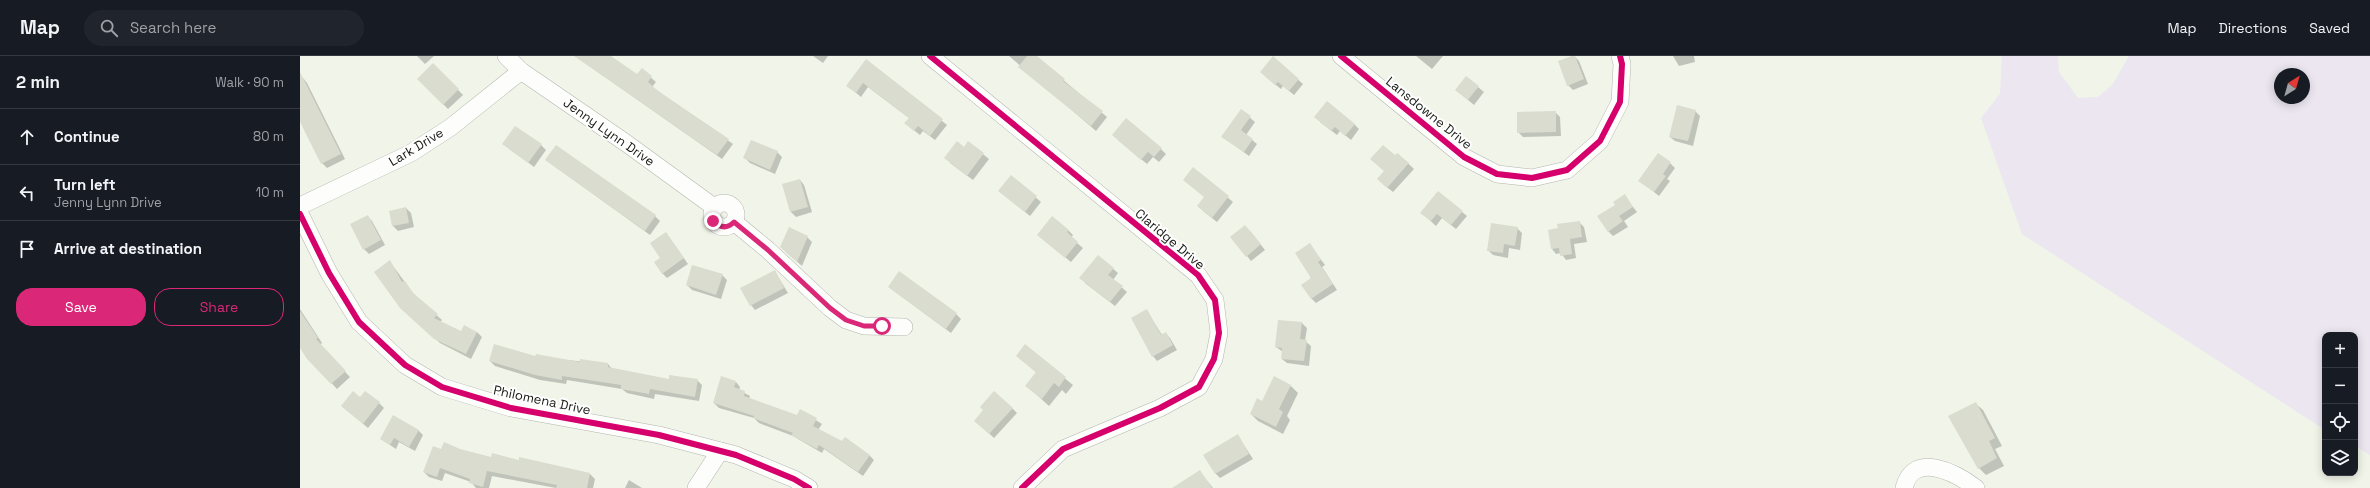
<!DOCTYPE html>
<html lang="en">
<head>
<meta charset="utf-8">
<style>
	:root { --surface:#171b24; --page:#20242c; --text:#f1f3f6; --muted:#9ea1a6; --line:#363941; --accent:#db2777 }
	body { margin:0; font-family:"Space Grotesk",sans-serif; background:var(--page); color:var(--text) }
	.controls { position:absolute; right:12px; bottom:12px; display:grid; overflow:hidden; border-radius:8px; box-shadow:0 2px 10px #0003 }
	.controls button { width:36px; height:36px; display:grid; place-items:center; padding:0; border:0; border-bottom:1px solid var(--line); background:var(--surface); color:var(--text); font:20px sans-serif }
	.compass { position:absolute; left:1974px; top:12px; width:36px; height:36px; border-radius:50%; background:var(--surface); box-shadow:0 2px 10px #0003; rotate:37deg }
	.stop { position:absolute; width:12px; height:12px; margin:-9px; border:3px solid #db2777; border-radius:50%; background:#fff }
	.stop.end { background:#db2777; border-color:#fff; box-shadow:0 1px 4px #0008 }
	.list { margin:0; padding:0; list-style:none }
	h2 { display:flex; justify-content:space-between; align-items:center; height:52px; margin:0; padding:0 16px; font-size:17px }
	h2 small { font-size:13px; font-weight:400; color:var(--muted) }
	.list li { display:grid; grid-template-columns:26px 1fr auto; gap:12px; align-items:center; box-sizing:border-box; height:56px; padding:0 16px; border-top:1px solid var(--line) }
	.list b { display:block; font-size:15px; white-space:nowrap }
	.list p { margin:0; font-size:13px; white-space:nowrap; color:var(--muted) }
	.list em { font-size:13px; font-style:normal; color:var(--muted) }
	.actions { display:flex; gap:8px; padding:12px 16px }
	.actions a { flex:1; padding:9px 0; border:1px solid var(--accent); border-radius:16px; text-align:center; font-size:14px; color:var(--accent) }
	.actions .main { background:var(--accent); color:#fff }
	.icon { flex:none; width:22px; height:22px; fill:none; stroke:currentColor; stroke-width:2; stroke-linecap:round; stroke-linejoin:round }
	.map { position:relative; flex:none; width:2070px; height:432px; overflow:hidden }
	header { display:flex; align-items:center; gap:24px; box-sizing:border-box; height:56px; padding:0 20px; background:var(--surface); border-bottom:1px solid var(--line) }
	header strong { font-size:19px }
	nav { display:flex; gap:22px; margin-inline-start:auto; font-size:14px }
	.search { width:280px; height:36px; background:var(--page); display:flex; align-items:center; gap:10px; box-sizing:border-box; padding:0 14px; border-radius:22px; color:var(--muted); font-size:15px }
	main { display:flex }
	aside { flex:1; background:var(--surface) }
	.map>svg:first-child { display:block }
	.green { fill:#ebe6f0; fill-rule:evenodd }
	.shadow { fill:#0003 }
	.building { fill:#d9dcce }
	.lines { fill:none; stroke-linecap:round; stroke-linejoin:round }
	.minor-casing { stroke:#b4b6ae; stroke-width:18 }
	.minor { stroke:#fdfdfc; stroke-width:17 }
	.cycleway-casing { stroke:#fff; stroke-width:8 }
	.cycleway { stroke:#d6006c; stroke-width:6 }
	.route { stroke:#db2777; stroke-width:5 }
	.labels { text-anchor:middle; dominant-baseline:central; stroke-width:4; stroke-linejoin:round; paint-order:stroke }
	.street-label { font-size:13px; fill:#171812; stroke:#fff }
</style>
</head>
<body>
<header>
<strong>Map</strong>
<div class="search"><svg class="icon" aria-label="search" viewBox="0 0 24 24"><circle cx="10" cy="10" r="6"/><path d="M15 15l6 6"/></svg>Search here</div>
<nav><a>Map</a><a>Directions</a><a>Saved</a></nav>
</header>
<main>
<aside>
<h2>2 min<small>Walk · 90 m</small></h2>
<ul class="list">
<li><svg class="icon" aria-label="ahead" viewBox="0 0 24 24"><path d="M12 20V5M6 11l6-6 6 6"/></svg><div><b>Continue</b></div><em>80 m</em></li>
<li><svg class="icon" aria-label="left" viewBox="0 0 24 24"><path d="M17 20v-9H6M10 6l-5 5 5 5"/></svg><div><b>Turn left</b><p>Jenny Lynn Drive</p></div><em>10 m</em></li>
<li><svg class="icon" aria-label="arrive" viewBox="0 0 24 24"><path d="M6 21V4h12l-3 4 3 4H6"/></svg><div><b>Arrive at destination</b></div></li>
</ul>
<div class="actions"><a class="main">Save</a><a>Share</a></div>
</aside>
<div class="map">
<svg width="2070" height="432" viewBox="0 0 2070 432">
	<rect width="100%" height="100%" fill="#f1f4e8"/>
	<!-- green -->
	<path class="green" d="M1702 0H1758L1759 16 1778 42 1798 41 1813 28 1829 0H2070V399L2055 390V279H2025V374L1722 178 1681 62 1700 38ZM1980 18H2004V42H1980Z"/>
	<!-- shadow -->
	<g class="shadow">
		<path d="M117 0H134L125 8Z"/>
		<path d="M275 0H309L337 20 342 14 356 26 352 31 358 35 433 88 422 103Z"/>
		<path d="M513 0H528L523 7Z"/>
		<path d="M709 0H735L807 61 796 75Z"/>
		<path d="M1116 0H1143L1132 13Z"/>
		<path d="M1274 0 1279 5 1288 28 1273 34 1268 29Z"/>
		<path d="M1373 0H1394L1395 6 1379 10Z"/>
		<path d="M973 2 1003 28 994 39 983 30 981 33 966 21Z"/>
		<path d="M566 5 647 69 635 84 623 75 620 79 611 72 609 62 568 31 561 41 548 30Z"/>
		<path d="M133 8 163 39 148 53 118 23Z"/>
		<path d="M1166 21 1184 36 1174 49 1156 34Z"/>
		<path d="M3 22 7 27 45 103 27 112 22 107 0 56V24Z"/>
		<path d="M941 54 955 66 946 79 957 88 949 100 923 81Z"/>
		<path d="M1395 55 1400 60 1393 90 1375 85 1370 81Z"/>
		<path d="M1255 56 1260 61 1261 80 1223 81 1218 76Z"/>
		<path d="M1020 66 1054 68 1059 73 1051 84 1040 75 1037 79Z"/>
		<path d="M818 84 861 93 866 98 859 106 853 101 847 108Z"/>
		<path d="M669 87 689 103 673 124 650 107Z"/>
		<path d="M204 88 241 89 246 94 234 111Z"/>
		<path d="M477 96 482 101 475 118 450 107 445 102Z"/>
		<path d="M1098 98 1114 113 1093 136 1083 128Z"/>
		<path d="M246 104 355 160 360 165 350 179Z"/>
		<path d="M1370 107 1375 112 1367 123 1370 125 1359 140 1340 125Z"/>
		<path d="M893 112 933 146 917 166 903 155 905 142Z"/>
		<path d="M711 120 741 146 730 160 705 140Z"/>
		<path d="M500 124 504 129 512 156 496 161 491 156 483 129Z"/>
		<path d="M1324 140 1337 156 1324 165 1328 171 1313 180 1308 175 1317 149Z"/>
		<path d="M106 152 111 157 114 171 98 175 93 170 90 156Z"/>
		<path d="M1162 156 1167 160 1156 173 1142 162 1136 170 1122 157Z"/>
		<path d="M67 160 72 165 85 189 69 198 64 193Z"/>
		<path d="M1279 166 1284 171 1287 186 1274 188 1276 202 1266 204 1261 197 1256 198 1252 193Z"/>
		<path d="M1217 172 1222 177 1220 194 1209 192 1208 202 1193 199 1188 194Z"/>
		<path d="M768 174 773 179 771 182 783 192 771 206 743 183Z"/>
		<path d="M950 175 965 194 951 205 947 200Z"/>
		<path d="M366 177 388 208 367 222 362 217V202Z"/>
		<path d="M507 181 512 186 502 210 486 196Z"/>
		<path d="M1010 189 1025 209 1022 211 1037 234 1016 247 1011 242Z"/>
		<path d="M798 200 818 217 813 224 827 236 815 250 785 227Z"/>
		<path d="M90 206 116 241 142 264 140 266 162 277 177 276 182 281 171 303 140 287 107 257Z"/>
		<path d="M475 216 488 237 455 254 451 249Z"/>
		<path d="M422 219 427 224 421 243 392 234 387 229Z"/>
		<path d="M594 235 656 258 661 263 651 277Z"/>
		<path d="M0 253 22 287 19 289 50 321 37 333 8 302 0 290Z"/>
		<path d="M847 255 862 279 865 277 870 282 877 294 857 305 853 300Z"/>
		<path d="M1002 267 1007 272 1005 285 1011 290 1009 310 987 307 982 303 983 296 976 291Z"/>
		<path d="M725 290 773 329 766 338 762 334 749 350 727 330 737 317 717 300Z"/>
		<path d="M236 301 308 308 312 313 369 324H397L402 329 399 345 355 338 354 343 327 337 322 333 267 324 266 328 240 324 195 310 190 305Z"/>
		<path d="M436 326 440 331 439 334 450 340 449 343 497 360 500 354 522 368 518 374 569 399 574 404 563 420 524 393 522 397 493 380 459 367 454 362 419 352 414 347Z"/>
		<path d="M991 330 998 337 987 360 990 364 983 378 958 365 951 358 962 346Z"/>
		<path d="M60 342 79 347 84 352 68 372 48 355Z"/>
		<path d="M1675 347 1683 354 1702 390 1695 393 1704 410 1686 419 1679 412Z"/>
		<path d="M712 352 717 357 694 382 676 365 685 355Z"/>
		<path d="M118 374 123 379 115 395 99 386 96 393 81 383Z"/>
		<path d="M938 380 953 403 920 422 915 417Z"/>
		<path d="M141 394H160L192 402 290 418 295 423 293 432H256L192 420 189 432H176L171 426 145 417 142 425 129 421 124 416Z"/>
		<path d="M900 416 913 432H874Z"/>
		<path d="M329 424 342 432H325Z"/>
	</g>
	<!-- building -->
	<g class="building">
		<path d="M274 0H311L337 18 342 12 352 20 348 26 358 35 429 83 417 99Z"/>
		<path d="M727 0H737L765 23 763 25 803 55 791 70 718 11Z"/>
		<path d="M973 0 999 23 989 35 978 26 975 29 960 16Z"/>
		<path d="M1272 0H1275L1284 23 1267 30 1258 5Z"/>
		<path d="M566 3 643 63 630 80 618 70 614 75 604 67 609 62 563 27 556 37 546 30Z"/>
		<path d="M133 7 159 33 143 49 117 23Z"/>
		<path d="M0 16 41 98 21 108 0 66Z"/>
		<path d="M1166 20 1179 30 1168 44 1155 34Z"/>
		<path d="M1027 45 1055 68 1045 80 1035 71 1031 75 1014 61Z"/>
		<path d="M1377 49 1396 54 1388 85 1369 81Z"/>
		<path d="M941 53 951 60 941 74 953 83 944 96 921 81Z"/>
		<path d="M1256 55V76L1217 77V56Z"/>
		<path d="M826 62 862 92 854 101 848 96 841 104 812 79Z"/>
		<path d="M215 70 242 88 228 107 202 88Z"/>
		<path d="M451 84 478 95 470 114 443 102Z"/>
		<path d="M657 85 664 91 668 85 684 97 667 120 644 102Z"/>
		<path d="M256 89 356 159 345 175 245 104Z"/>
		<path d="M1083 89 1095 99 1097 97 1109 107 1087 132 1077 123 1084 115 1070 103Z"/>
		<path d="M1358 97 1371 106 1363 118 1366 120 1354 136 1338 125Z"/>
		<path d="M893 111 929 140 912 162 897 150 904 141 883 124Z"/>
		<path d="M711 119 737 140 725 156 698 135Z"/>
		<path d="M500 123 508 151 490 156 482 128Z"/>
		<path d="M1138 135 1163 155 1151 169 1137 158 1131 165 1120 157Z"/>
		<path d="M1325 138 1333 151 1319 160 1323 165 1308 176 1297 160 1315 149 1313 146Z"/>
		<path d="M106 151 109 167 92 170 89 155Z"/>
		<path d="M68 159 81 184 63 194 50 168Z"/>
		<path d="M752 160 769 174 767 176 778 186 765 202 737 179Z"/>
		<path d="M1280 165 1282 181 1270 183 1272 198 1260 200 1259 192 1251 193 1248 174 1258 172 1257 168Z"/>
		<path d="M1191 167 1218 171 1215 190 1204 188 1203 197 1187 195Z"/>
		<path d="M945 169 961 188 946 201 930 181Z"/>
		<path d="M489 171 508 180 497 206 480 191Z"/>
		<path d="M366 176 384 202 362 218 354 206 360 202 350 187Z"/>
		<path d="M1010 187 1021 204 1018 206 1033 228 1011 243 1001 229 1011 222 995 197Z"/>
		<path d="M798 199 814 212 808 219 823 230 810 246 779 222Z"/>
		<path d="M90 204 102 226 105 225 113 237 138 258 134 262 161 275 164 269 177 276 166 298 134 283 100 252 74 216Z"/>
		<path d="M392 209 423 218 416 239 386 229Z"/>
		<path d="M475 214 484 232 450 250 440 232Z"/>
		<path d="M599 215 657 257 646 273 588 231Z"/>
		<path d="M847 253 861 279 866 276 873 289 852 301 831 262Z"/>
		<path d="M0 255 18 282 16 283 46 315 31 328 7 303 0 292Z"/>
		<path d="M978 264 1002 266 1000 283 1007 284 1004 305 981 303 982 292 975 291Z"/>
		<path d="M194 288 235 300 236 298 280 306V303L308 307V311L369 323V319L398 323 395 341 350 333 349 338 321 333V329L262 320V324L235 319 189 305Z"/>
		<path d="M725 288 766 321 759 331 754 327 742 343 725 330 736 316 716 300Z"/>
		<path d="M421 320 436 325 434 331 445 335 444 340 497 359 500 353 517 362 513 370 542 385 545 381 570 399 558 416 519 389 517 393 491 379 493 377 453 362 454 360 413 347Z"/>
		<path d="M974 320 991 329 979 353 983 356 976 371 950 358 957 342 962 345Z"/>
		<path d="M53 335 60 341 65 335 80 346 63 368 41 350Z"/>
		<path d="M694 335 713 352 689 378 674 365 683 354 680 351Z"/>
		<path d="M1676 346 1695 382 1689 385 1697 402 1678 413 1648 360Z"/>
		<path d="M93 359 119 374 109 391 94 382 90 389 80 383Z"/>
		<path d="M938 378 949 398 915 418 903 399Z"/>
		<path d="M144 386 160 393 191 401 192 397 219 404V401L290 417 287 432H256L257 429 187 415 183 431 169 427 170 423 140 412 137 421 123 416 133 390 141 393Z"/>
		<path d="M900 414 912 432H872Z"/>
	</g>
	<g class="lines">
		<!-- minor casing -->
		<g class="minor-casing">
			<g id="minor">
				<path d="M206 0 221 15 326 87 414 151"/>
				<path d="M630 0 898 219 915 244 919 277 914 303 899 331 860 352 763 393 722 432"/>
				<path d="M1041 0 1164 101 1197 118 1232 122 1267 114 1300 85 1320 46 1322 8 1320 0"/>
				<circle cx="424" cy="159" r="12"/>
				<path d="M0 150 111 97 151 71 221 15"/>
				<path d="M0 158 29 217 59 266 105 309 142 331 211 352 359 379 436 399 494 423 509 432"/>
				<path d="M434 166 468 194 530 252 546 264 564 270 604 271"/>
				<path d="M396 432 420 395"/>
				<path d="M1604 432C1613 394 1656 417 1676 432"/>
			</g>
		</g>
		<!-- minor -->
		<use href="#minor" class="minor"/>
		<!-- cycleway casing -->
		<g class="cycleway-casing">
			<g id="cycleway">
				<path d="M630 0 898 219 915 244 919 277 914 303 899 331 860 352 763 393 722 432"/>
				<path d="M1041 0 1164 101 1197 118 1232 122 1267 114 1300 85 1320 46 1322 8 1320 0"/>
				<path d="M0 158 29 217 59 266 105 309 142 331 211 352 359 379 436 399 494 423 509 432"/>
			</g>
		</g>
		<!-- cycleway -->
		<use href="#cycleway" class="cycleway"/>
	</g>
	<g class="lines">
		<!-- route -->
		<path class="route" d="M413 165C420 172 427 173 434 166L468 194 530 252 546 264 564 270H582"/>
	</g>
	<g class="labels">
		<!-- street labels -->
		<g class="street-label">
			<text transform="translate(1129 57) rotate(39)">Lansdowne Drive</text>
			<text transform="translate(309 76) rotate(35)">Jenny Lynn Drive</text>
			<text transform="translate(116 91) rotate(-31)">Lark Drive</text>
			<text transform="translate(870 183) rotate(40)">Claridge Drive</text>
			<text transform="translate(242 344) rotate(12)">Philomena Drive</text>
		</g>
	</g>
</svg>
<div class="controls">
<button>+</button>
<button>−</button>
<button><svg class="icon" aria-label="locate" viewBox="0 0 24 24"><circle cx="12" cy="12" r="6"/><path d="M12 2v4M12 18v4M2 12h4M18 12h4"/></svg></button>
<button><svg class="icon" aria-label="layers" viewBox="0 0 24 24"><path d="M12 4l9 5-9 5-9-5zM3 14l9 5 9-5"/></svg></button>
</div>
<svg class="compass" viewBox="-18 -18 36 36"><path d="M0-13l5 13h-10z" fill="#e53935"/><path d="M0 13l5-13h-10z" fill="#9ea1a6"/></svg>
<div class="stop" style="left:582px;top:270px"></div>
<div class="stop end" style="left:413px;top:165px"></div>
</div>
</main>
</body>
</html>
